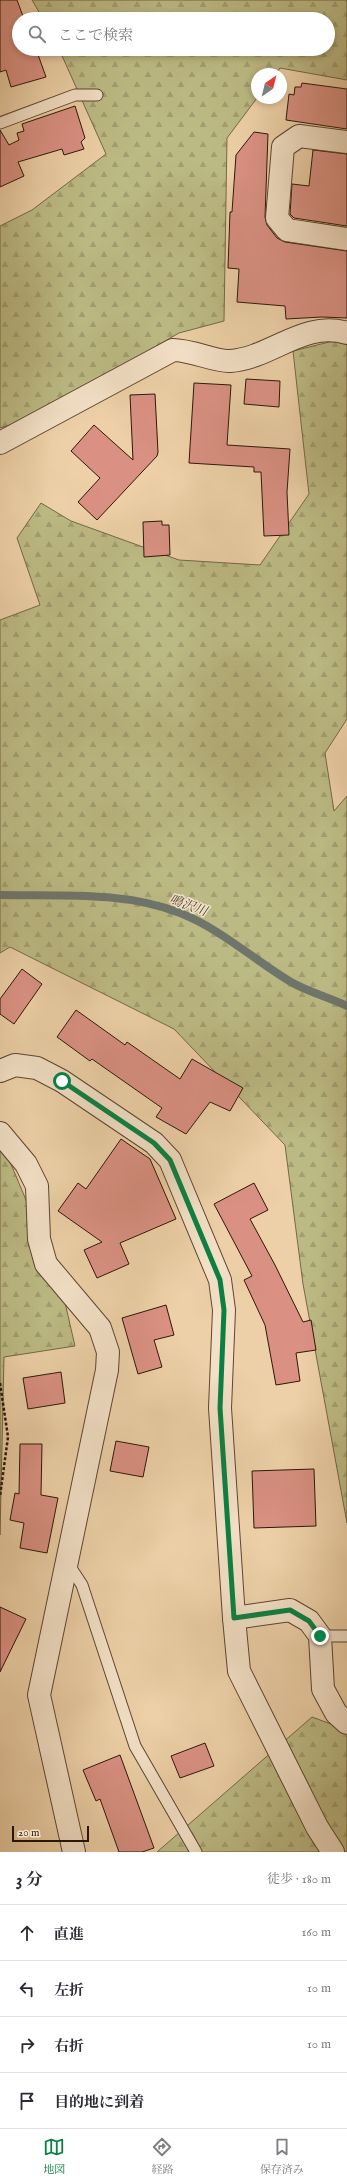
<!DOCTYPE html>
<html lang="ja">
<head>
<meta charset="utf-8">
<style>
	:root { --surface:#fff; --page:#f2f2f3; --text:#2b2b33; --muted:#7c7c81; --line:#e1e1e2; --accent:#0b8043 }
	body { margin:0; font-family:"IM FELL English","Noto Serif JP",serif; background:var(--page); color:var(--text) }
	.compass { position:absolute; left:251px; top:68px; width:36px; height:36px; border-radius:50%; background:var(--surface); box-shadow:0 2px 6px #0003; rotate:35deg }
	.scale { position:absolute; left:12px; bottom:10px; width:77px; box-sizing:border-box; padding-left:4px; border:2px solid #2d1708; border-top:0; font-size:11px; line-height:14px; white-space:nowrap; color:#2d1708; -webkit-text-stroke:3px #f3e0c6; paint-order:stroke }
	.stop { position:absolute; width:12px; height:12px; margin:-9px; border:3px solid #0b8043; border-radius:50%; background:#fff }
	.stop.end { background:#0b8043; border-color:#fff; box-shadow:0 1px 4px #0008 }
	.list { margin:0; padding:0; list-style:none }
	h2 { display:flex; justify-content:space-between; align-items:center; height:52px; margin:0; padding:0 16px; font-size:17px }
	h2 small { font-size:13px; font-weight:400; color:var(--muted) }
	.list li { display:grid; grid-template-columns:26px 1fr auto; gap:12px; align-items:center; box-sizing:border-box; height:56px; padding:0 16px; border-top:1px solid var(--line) }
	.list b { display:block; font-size:15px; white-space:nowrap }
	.list em { font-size:13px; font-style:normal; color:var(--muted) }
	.icon { flex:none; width:22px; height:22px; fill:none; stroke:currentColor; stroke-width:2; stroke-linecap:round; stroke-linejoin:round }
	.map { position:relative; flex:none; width:347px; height:1852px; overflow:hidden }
	.search { position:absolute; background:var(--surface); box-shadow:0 2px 6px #0003; left:12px; right:12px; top:12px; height:44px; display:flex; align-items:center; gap:10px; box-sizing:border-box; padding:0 14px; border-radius:22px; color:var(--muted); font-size:15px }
	.sheet { height:276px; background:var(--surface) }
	nav { display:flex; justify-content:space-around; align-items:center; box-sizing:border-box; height:56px; border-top:1px solid var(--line); background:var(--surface); font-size:11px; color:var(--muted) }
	nav a { display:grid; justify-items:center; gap:2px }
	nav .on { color:var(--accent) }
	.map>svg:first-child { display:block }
	.forest { fill:url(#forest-firs); stroke:#746846 }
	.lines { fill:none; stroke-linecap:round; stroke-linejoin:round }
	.stream { stroke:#6e766c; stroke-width:8 }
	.building { fill:#da9183; stroke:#2d1708 }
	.lane-casing { stroke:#5d4530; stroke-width:13 }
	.street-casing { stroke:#5d4530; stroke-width:24 }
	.path { stroke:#2d1708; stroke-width:2.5; stroke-dasharray:3 2; stroke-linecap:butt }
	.lane { stroke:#f3e0c6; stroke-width:11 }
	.street { stroke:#f3e0c6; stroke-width:22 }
	.route { stroke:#0b8043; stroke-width:5 }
	.labels { text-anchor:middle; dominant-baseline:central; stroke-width:3; stroke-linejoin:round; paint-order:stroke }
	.water-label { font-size:13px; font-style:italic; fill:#4e473a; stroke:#f3e0c6 }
</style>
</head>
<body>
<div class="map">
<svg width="347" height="1852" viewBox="0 0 347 1852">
	<defs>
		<pattern id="forest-firs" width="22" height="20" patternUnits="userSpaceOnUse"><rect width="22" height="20" fill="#bcba84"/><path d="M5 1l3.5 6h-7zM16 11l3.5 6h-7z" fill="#a29f70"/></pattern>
	</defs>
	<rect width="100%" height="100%" fill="#edd0a7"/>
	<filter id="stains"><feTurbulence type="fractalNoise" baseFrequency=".005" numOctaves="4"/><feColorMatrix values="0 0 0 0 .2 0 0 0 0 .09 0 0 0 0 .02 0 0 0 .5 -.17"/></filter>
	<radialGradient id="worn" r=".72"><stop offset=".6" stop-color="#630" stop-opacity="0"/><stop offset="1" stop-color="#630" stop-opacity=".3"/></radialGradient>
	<!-- forest -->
	<g class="forest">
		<path d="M32 0H347V80L280 68 276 74H257V98L227 138 224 321 179 333 30 419 0 428V226L32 210 106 154 59 49H328V19H43Z"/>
		<path d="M337 340 347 342V719L325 753 334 811 347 796V1523L303 1284 285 1145 174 1029 10 947 0 953V620L40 605 17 538 41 503 71 521 179 560 260 565 309 494 293 351Z"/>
		<path d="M0 1138 60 1281 75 1346 4 1357 0 1535Z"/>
		<path d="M312 1717 347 1730V1852H157Z"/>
	</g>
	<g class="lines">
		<!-- stream -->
		<path class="stream" d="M0 895C59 896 124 891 180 913 221 929 254 960 291 982 308 992 329 997 347 1006"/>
	</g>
	<!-- building -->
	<g class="building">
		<path d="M0 0H17L24 19H19V49H36L46 77 11 87 6 70 0 72Z"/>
		<path d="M302 83 347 89V129L286 120 289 94 294 95 295 87H301Z"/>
		<path d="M75 106 85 138 81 142 84 149 64 155 62 149 18 162 24 176 0 187V130L9 145 19 140 17 133 24 131 22 124Z"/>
		<path d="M254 132 268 134 265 217 267 225 277 238 285 242 347 251V318L322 317 286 319 285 306 237 302 239 269 228 268 230 212H232L236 155Z"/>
		<path d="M313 150 347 154V226L294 218 290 214 292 184 309 186Z"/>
		<path d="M246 379 280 381 279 407 244 404Z"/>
		<path d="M194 383 231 385 227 445 290 449 287 492 289 535 264 536 261 472H254V467L189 463Z"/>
		<path d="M155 394 158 452 157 456 97 520 78 502 100 478 71 451 94 425 133 460 130 395Z"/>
		<path d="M162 521V525H169L170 555 144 557 143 522Z"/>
		<path d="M22 969 42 984 14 1024 0 1014V999Z"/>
		<path d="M76 1010 125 1045 127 1042 180 1079 192 1059 243 1088 230 1111 210 1102 186 1134 156 1117 162 1108 92 1059 90 1061 57 1037Z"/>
		<path d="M121 1139 150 1159 176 1219 120 1243 129 1264 97 1278 84 1250 102 1242 58 1211 78 1183 86 1189Z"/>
		<path d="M254 1183 268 1210 250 1219 275 1265 303 1322 311 1320 316 1350 296 1353 300 1381 276 1385 265 1325 244 1280 252 1276 214 1204Z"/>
		<path d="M166 1305 174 1335 154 1340 162 1367 138 1374 122 1318Z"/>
		<path d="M61 1372 65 1403 28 1409 23 1378Z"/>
		<path d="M116 1441 149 1447 143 1477 110 1471Z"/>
		<path d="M20 1444H42L41 1495 58 1498 47 1553 20 1548 24 1523 10 1520 15 1493 19 1494Z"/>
		<path d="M314 1469 316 1526 254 1528 252 1471Z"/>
		<path d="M0 1607 26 1619 0 1672Z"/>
		<path d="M205 1743 214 1766 180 1778 171 1756Z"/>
		<path d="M120 1755 154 1848 142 1852H119L100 1799 96 1801 83 1770Z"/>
	</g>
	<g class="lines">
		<!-- lane casing -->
		<g class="lane-casing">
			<g id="lane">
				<path d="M0 123 75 95H97"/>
				<path d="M67 1562 82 1585 135 1746 196 1852"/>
				<path d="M320 1636H347"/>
			</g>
		</g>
		<!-- street casing -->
		<g class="street-casing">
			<g id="street">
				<path d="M347 142 299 136 283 147 277 218 287 230 347 239"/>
				<path d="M0 443 173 350C192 350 216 362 230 361 272 358 303 320 347 333"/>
				<path d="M0 1071 15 1065 37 1068 62 1081 154 1143 170 1160 220 1280 224 1310 220 1408 234 1618 239 1671 317 1827 333 1852"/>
				<path d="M0 1133 26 1164 37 1186 39 1239 46 1264 100 1328 108 1352 107 1370 39 1695 74 1852"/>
				<path d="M234 1618 290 1610 309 1621 320 1636 323 1689 336 1713 347 1723"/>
			</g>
		</g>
		<!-- path -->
		<path class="path" d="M0 1383 8 1437 0 1496"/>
		<!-- lane -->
		<use href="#lane" class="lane"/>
		<!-- street -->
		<use href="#street" class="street"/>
	</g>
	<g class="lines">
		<!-- route -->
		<path class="route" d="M62 1081 154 1143 170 1160 220 1280 224 1310 220 1408 234 1618 290 1610 309 1621 320 1636"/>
	</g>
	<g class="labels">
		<!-- water labels -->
		<g class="water-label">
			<text transform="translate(188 906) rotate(20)">鳴沢川</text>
		</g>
	</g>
	<rect width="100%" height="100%" filter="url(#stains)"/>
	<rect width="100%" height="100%" fill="url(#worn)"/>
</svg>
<svg class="compass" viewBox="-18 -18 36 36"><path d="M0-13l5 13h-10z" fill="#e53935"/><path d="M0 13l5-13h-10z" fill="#7c7c81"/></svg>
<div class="scale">20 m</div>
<div class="stop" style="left:62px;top:1081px"></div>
<div class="stop end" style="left:320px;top:1636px"></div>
<div class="search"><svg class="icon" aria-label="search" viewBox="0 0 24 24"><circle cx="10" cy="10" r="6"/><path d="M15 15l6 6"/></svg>ここで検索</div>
</div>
<section class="sheet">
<h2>3 分<small>徒歩 · 180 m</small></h2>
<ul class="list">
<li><svg class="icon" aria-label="ahead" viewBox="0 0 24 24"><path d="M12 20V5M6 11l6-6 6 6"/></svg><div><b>直進</b></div><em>160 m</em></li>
<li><svg class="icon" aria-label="left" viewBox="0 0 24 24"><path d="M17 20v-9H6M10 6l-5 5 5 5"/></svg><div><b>左折</b></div><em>10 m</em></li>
<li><svg class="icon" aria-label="right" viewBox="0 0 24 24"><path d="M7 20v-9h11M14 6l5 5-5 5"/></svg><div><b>右折</b></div><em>10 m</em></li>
<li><svg class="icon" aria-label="arrive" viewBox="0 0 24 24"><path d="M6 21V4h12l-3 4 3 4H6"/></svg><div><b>目的地に到着</b></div></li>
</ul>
</section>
<nav>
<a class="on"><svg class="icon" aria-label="map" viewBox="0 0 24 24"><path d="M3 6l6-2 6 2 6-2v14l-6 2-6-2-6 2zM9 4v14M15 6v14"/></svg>地図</a>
<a><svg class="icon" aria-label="directions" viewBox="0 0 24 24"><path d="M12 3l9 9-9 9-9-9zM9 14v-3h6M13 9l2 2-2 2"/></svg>経路</a>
<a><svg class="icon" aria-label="saved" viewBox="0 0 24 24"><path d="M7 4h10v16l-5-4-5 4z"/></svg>保存済み</a>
</nav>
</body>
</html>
